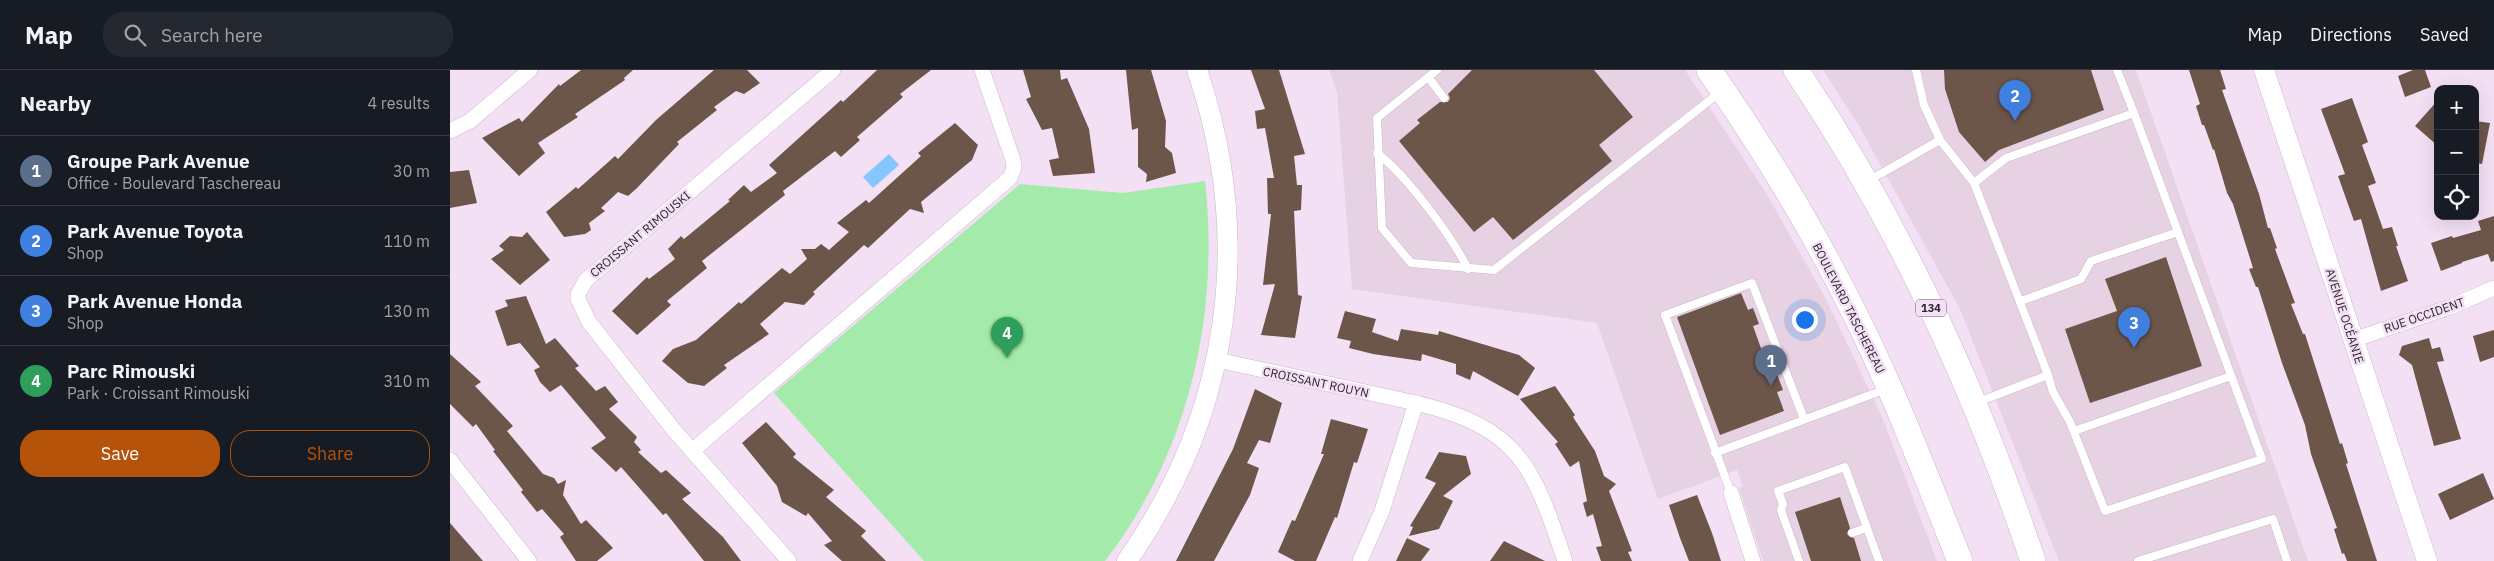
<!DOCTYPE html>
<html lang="en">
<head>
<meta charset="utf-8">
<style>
	:root { --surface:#171b24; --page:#242831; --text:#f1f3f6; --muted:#9ea1a6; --line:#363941; --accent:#b45309 }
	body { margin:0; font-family:"IBM Plex Sans",sans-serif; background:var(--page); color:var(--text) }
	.controls { position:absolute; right:15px; top:15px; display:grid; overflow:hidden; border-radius:10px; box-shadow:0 5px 20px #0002 }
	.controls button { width:45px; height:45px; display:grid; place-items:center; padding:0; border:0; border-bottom:1px solid var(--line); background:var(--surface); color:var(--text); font:25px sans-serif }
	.you { position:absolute; left:1354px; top:249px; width:18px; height:18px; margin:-12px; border:4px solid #fff; border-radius:50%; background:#1a73e8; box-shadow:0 0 0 8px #1a73e833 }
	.badge { display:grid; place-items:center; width:32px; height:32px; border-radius:50%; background:var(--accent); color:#fff; font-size:16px; font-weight:700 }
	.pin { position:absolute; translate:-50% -41px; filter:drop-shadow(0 1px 2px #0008) }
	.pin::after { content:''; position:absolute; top:26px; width:18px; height:15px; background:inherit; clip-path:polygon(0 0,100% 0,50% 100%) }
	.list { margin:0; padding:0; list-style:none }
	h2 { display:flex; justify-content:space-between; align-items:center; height:65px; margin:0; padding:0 20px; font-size:21px }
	h2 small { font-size:16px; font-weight:400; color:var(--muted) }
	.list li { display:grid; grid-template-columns:32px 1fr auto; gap:15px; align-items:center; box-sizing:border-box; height:70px; padding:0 20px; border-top:1px solid var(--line) }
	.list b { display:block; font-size:19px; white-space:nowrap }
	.list p { margin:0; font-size:16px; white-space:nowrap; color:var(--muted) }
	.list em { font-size:16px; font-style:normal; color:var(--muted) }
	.actions { display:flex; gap:10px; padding:15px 20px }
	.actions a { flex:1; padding:11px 0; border:1px solid var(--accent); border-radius:20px; text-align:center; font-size:18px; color:var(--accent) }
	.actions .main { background:var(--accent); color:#fff }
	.icon { flex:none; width:28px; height:28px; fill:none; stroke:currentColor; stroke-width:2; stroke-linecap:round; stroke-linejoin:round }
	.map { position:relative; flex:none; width:2044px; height:491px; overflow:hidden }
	header { display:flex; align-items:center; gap:30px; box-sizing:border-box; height:70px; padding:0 25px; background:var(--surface); border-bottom:1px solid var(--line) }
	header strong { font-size:24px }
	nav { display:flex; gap:28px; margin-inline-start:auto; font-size:18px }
	.search { width:350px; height:45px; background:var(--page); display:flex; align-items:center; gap:12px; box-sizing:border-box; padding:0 18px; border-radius:20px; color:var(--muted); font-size:19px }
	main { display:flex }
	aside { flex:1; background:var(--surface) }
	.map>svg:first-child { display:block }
	.commercial { fill:#e6d2e2 }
	.green { fill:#a4ebab }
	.water { fill:#86c6fe }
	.building { fill:#6c5549 }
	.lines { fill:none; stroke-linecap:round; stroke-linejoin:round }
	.service-casing { stroke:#cab6cb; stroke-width:9 }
	.minor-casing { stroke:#cab6cb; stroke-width:16 }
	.tertiary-casing { stroke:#cab6cb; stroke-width:21 }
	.primary-casing { stroke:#cab6cb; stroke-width:26 }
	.service { stroke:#fff; stroke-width:8 }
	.minor { stroke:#fff; stroke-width:15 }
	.tertiary { stroke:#fff; stroke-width:20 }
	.primary { stroke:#fff; stroke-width:25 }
	.labels { text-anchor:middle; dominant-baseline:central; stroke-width:5; stroke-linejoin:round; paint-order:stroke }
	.shield { fill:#f4e0f5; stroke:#695e6a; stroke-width:1 }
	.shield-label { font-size:11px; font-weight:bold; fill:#2d262e }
	.street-label { font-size:12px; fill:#2d262e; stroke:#f4e0f5 }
</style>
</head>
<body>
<header>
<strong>Map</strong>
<div class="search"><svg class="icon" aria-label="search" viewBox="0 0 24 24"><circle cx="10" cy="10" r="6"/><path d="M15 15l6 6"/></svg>Search here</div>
<nav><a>Map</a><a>Directions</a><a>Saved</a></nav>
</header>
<main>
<aside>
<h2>Nearby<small>4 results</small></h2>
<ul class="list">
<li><span class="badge" style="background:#5c6f8a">1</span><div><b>Groupe Park Avenue</b><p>Office · Boulevard Taschereau</p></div><em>30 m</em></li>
<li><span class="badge" style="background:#3f7fe0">2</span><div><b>Park Avenue Toyota</b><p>Shop</p></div><em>110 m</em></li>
<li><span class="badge" style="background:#3f7fe0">3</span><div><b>Park Avenue Honda</b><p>Shop</p></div><em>130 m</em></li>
<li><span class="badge" style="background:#2e9e5b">4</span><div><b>Parc Rimouski</b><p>Park · Croissant Rimouski</p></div><em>310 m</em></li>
</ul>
<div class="actions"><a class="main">Save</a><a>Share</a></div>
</aside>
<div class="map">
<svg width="2044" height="491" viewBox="0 0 2044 491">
	<rect width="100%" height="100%" fill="#f4e0f5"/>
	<!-- commercial -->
	<g class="commercial">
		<path d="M879 0H1235L1316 123 1374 225 1432 347 1487 491H1313L1289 418 1293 416 1287 400 1208 429 1147 253 902 219 887 22Z"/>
		<path d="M1373 0H1686L1858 491H1609L1510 239 1409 56Z"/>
	</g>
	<!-- green -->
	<path class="green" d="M755 111C770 245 739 383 655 491H474L324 323 570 114 673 123Z"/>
	<!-- water -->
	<path class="water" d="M439 84 449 95 423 118 413 107Z"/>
	<!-- building -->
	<g class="building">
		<path d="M131 0H183L174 8 175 10 125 44 128 47 88 73 95 83 69 106 32 68 69 48 72 52 109 14 110 16Z"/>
		<path d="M264 0H297L310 13 294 24 286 21 264 37 267 40 227 72 229 74 187 118 178 126 168 122 151 138 155 141 139 153 141 160 135 164 114 167 96 142 126 117 128 119 165 86 168 89 206 50Z"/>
		<path d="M427 0H481L450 24 453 27 407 67 410 70 391 87 385 81 333 121 335 125 252 191 257 198 217 231 221 235 187 265 162 241 197 207 199 209 225 189 218 179 231 166 234 169 280 131 278 130 294 115 301 122 327 103 319 95 391 30 393 32Z"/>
		<path d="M573 0H610L611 10 617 8 639 59 645 103 603 106 599 90 609 88 602 58 592 60 576 29 581 27Z"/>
		<path d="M676 0H701L716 51 715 77 722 83 726 103 696 112 697 104 688 97V58L682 60Z"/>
		<path d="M801 0H829L855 84 844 86 847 115H852L851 140 844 141 848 225 852 226 845 268 811 265 825 214 813 215 821 144H818L817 108H824L815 58 807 59 805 41 815 39Z"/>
		<path d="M1022 0H1144L1183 47 1149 75 1162 91 1063 170 1043 147 1024 162 949 71 970 53 967 50 990 32H998L1000 28 998 24Z"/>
		<path d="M1494 0H1641L1654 40 1549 80 1535 92 1509 62 1495 19Z"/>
		<path d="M1739 0H1770L1776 19 1772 20 1809 124 1818 158H1820L1827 178 1825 179 1845 233 1841 234 1853 264H1855L1890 374 1892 373 1898 393 1896 394 1927 491H1897L1894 483 1892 484 1884 459 1887 458 1861 384 1855 355 1832 293 1808 217H1806L1799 199 1803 198 1783 134 1777 123 1764 79 1763 80 1754 55H1752L1746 36 1750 34Z"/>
		<path d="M1963 0H1975L1981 17 1955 27 1948 6Z"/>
		<path d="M1902 28 1918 72 1912 75 1926 113 1918 116 1933 159 1942 157 1948 176H1946L1958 211 1931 221 1911 149 1904 151 1888 106 1895 104 1871 39Z"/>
		<path d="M1988 30V76L1965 56Z"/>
		<path d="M2025 51 2040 53 2032 94 2025 93Z"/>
		<path d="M505 53 528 75 522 90 471 132 474 143 460 139 418 178 414 175 363 222 365 224 354 235 335 232 310 254 319 264 274 295 277 298 254 316 238 313 212 291 223 279 246 270 289 232 291 234 332 198 340 204 357 189 351 179H365L371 174 379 180 399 162 387 153 416 130 419 133 471 86 468 83Z"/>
		<path d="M19 100 27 133 0 138V102Z"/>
		<path d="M2044 146V191L2041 192 2038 184 2012 192V193L1991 201 1981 173 2002 166 2003 168 2031 160 2028 151Z"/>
		<path d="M77 162 100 190 70 215 41 189 54 180 49 176 60 166 72 167Z"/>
		<path d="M1716 187 1752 296 1640 333 1615 259 1667 241 1655 209Z"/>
		<path d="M1291 223 1298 240 1303 238 1309 254 1303 256 1321 306 1327 304 1333 320 1327 322 1334 341 1270 365 1227 247Z"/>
		<path d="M76 226 96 274 105 268 129 296 125 298 146 321 155 316 168 332 159 339 187 367 184 372 191 380 188 382 211 403 216 400 241 423 232 429 273 467 291 491H254L216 443 213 445 171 397 166 402 141 378 156 368 111 315 100 322 90 312 84 300 90 297 70 273 57 276 45 241 58 236 55 230Z"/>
		<path d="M895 241 926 249 922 262 948 271 951 259 988 265 989 261 1069 285 1085 298 1068 326 1023 301 1020 310 1006 304V294L972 284 971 291 923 284 899 278 901 271 887 268Z"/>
		<path d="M2044 260V287L2030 292 2023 266Z"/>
		<path d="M1979 268 1982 279 1990 277 1994 291 1987 292 2011 369 1984 376 1962 295 1949 285 1952 276Z"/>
		<path d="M0 284 31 312 25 316 63 356 57 361 93 404 104 408 108 414 116 410 113 425 131 454 136 450 163 478 147 491H126L110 467 114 464 92 439 87 442 71 422 73 420 43 381 45 380 26 354 23 357 0 334Z"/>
		<path d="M1105 316 1125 345 1123 347 1145 381 1154 406 1166 414 1159 421 1182 481 1178 482 1182 491H1151L1146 477 1152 476 1143 444 1137 447 1133 433 1137 431 1129 391 1120 397 1105 374 1108 372 1070 329Z"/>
		<path d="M805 319 832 333 820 373 809 370 797 393 809 398 800 425 764 491H726L783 379Z"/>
		<path d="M881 349 918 359 907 393 904 392 887 448 885 447 866 491H845L828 482 842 450 845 451 874 384H871Z"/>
		<path d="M316 352 346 384 343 387 384 420 376 427 416 461 411 466 436 491H392L374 475 382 471 358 443 356 446 332 432 327 416 292 373Z"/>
		<path d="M989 382 1016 386 1021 404 993 426 1003 431 989 459 959 466 963 457 960 456 986 413 975 408Z"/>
		<path d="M2033 403 2044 429 2000 450 1988 424Z"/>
		<path d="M1247 425 1262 463 1271 491H1239L1230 468 1219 435Z"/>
		<path d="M1390 427 1400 458 1397 464 1404 468 1411 491H1361L1345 442Z"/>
		<path d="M0 453 33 491H0Z"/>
		<path d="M957 468 980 479 971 491H946Z"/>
		<path d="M1054 471 1095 491H1040Z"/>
	</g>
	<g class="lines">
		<!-- service casing -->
		<g class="service-casing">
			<g id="service">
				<path d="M987 0 927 48 932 158 961 193 1044 200 1269 23"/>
				<path d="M1466 0 1474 35 1490 70 1524 113 1556 88 1684 43 1667 0"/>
				<path d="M979 8 994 28"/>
				<path d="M927 83C957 106 1001 165 1018 199"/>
				<path d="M1418 111 1490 70"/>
				<path d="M1524 113 1598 305 1603 322 1620 352 1655 441 1812 389 1728 162"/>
				<path d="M1571 231 1631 209 1641 191 1728 162 1684 43"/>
				<path d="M1528 332 1598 305"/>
				<path d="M1624 361 1781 306"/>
				<path d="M1265 383 1436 319"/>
				<path d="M1281 423 1215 245 1302 213 1354 349"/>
				<path d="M1402 463 1416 458"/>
				<path d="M1349 491 1331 440 1333 434 1328 421 1395 397 1429 491"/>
				<path d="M1688 491 1823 449 1837 491"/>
			</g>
		</g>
		<!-- minor casing -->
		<g class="minor-casing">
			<g id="minor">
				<path d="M0 61 20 51 80 0"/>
				<path d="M1903 270 2000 237 2044 218"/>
				<path d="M767 290 966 333C1070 358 1083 396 1115 491"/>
				<path d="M242 381 560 108 564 98 563 90 532 0"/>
				<path d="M0 390 79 491"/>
				<path d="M1281 423 1303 491"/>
				<path d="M339 491 223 359 139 252 128 229V224L136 210 383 0"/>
				<path d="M910 491 932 441 966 333"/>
			</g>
		</g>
		<!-- tertiary casing -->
		<g class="tertiary-casing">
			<g id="tertiary">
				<path d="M1814 0 1977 491"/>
				<path d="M677 491C780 344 805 170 747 0"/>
			</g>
		</g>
		<!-- primary casing -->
		<g class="primary-casing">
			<g id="primary">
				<path d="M1259 0C1329 100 1391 207 1440 319 1465 376 1487 434 1510 491"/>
				<path d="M1346 0C1448 151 1525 318 1583 491"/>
			</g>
		</g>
		<!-- service -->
		<use href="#service" class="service"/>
		<!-- minor -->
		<use href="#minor" class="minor"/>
		<!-- tertiary -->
		<use href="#tertiary" class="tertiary"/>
		<!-- primary -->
		<use href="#primary" class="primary"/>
	</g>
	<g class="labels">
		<!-- shield labels -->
		<rect class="shield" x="1466" y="229.5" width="30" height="17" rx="4"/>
		<g class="shield-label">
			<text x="1481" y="238">134</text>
		</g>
		<!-- street labels -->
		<g class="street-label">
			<text transform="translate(190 164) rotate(-40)">CROISSANT RIMOUSKI</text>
			<text transform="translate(1399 238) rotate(63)">BOULEVARD TASCHEREAU</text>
			<text transform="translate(1974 245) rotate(-19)">RUE OCCIDENT</text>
			<text transform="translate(1895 246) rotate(72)">AVENUE OCÉANIE</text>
			<text transform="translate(866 312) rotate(12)">CROISSANT ROUYN</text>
		</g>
	</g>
</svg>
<div class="controls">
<button>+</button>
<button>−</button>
<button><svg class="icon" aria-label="locate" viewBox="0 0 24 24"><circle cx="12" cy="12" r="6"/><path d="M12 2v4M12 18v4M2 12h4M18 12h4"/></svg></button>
</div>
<div class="you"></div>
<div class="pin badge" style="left:1321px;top:316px;background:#5c6f8a">1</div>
<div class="pin badge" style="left:1565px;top:51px;background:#3f7fe0">2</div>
<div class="pin badge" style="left:1684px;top:278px;background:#3f7fe0">3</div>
<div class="pin badge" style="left:557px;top:288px;background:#2e9e5b">4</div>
</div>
</main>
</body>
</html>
